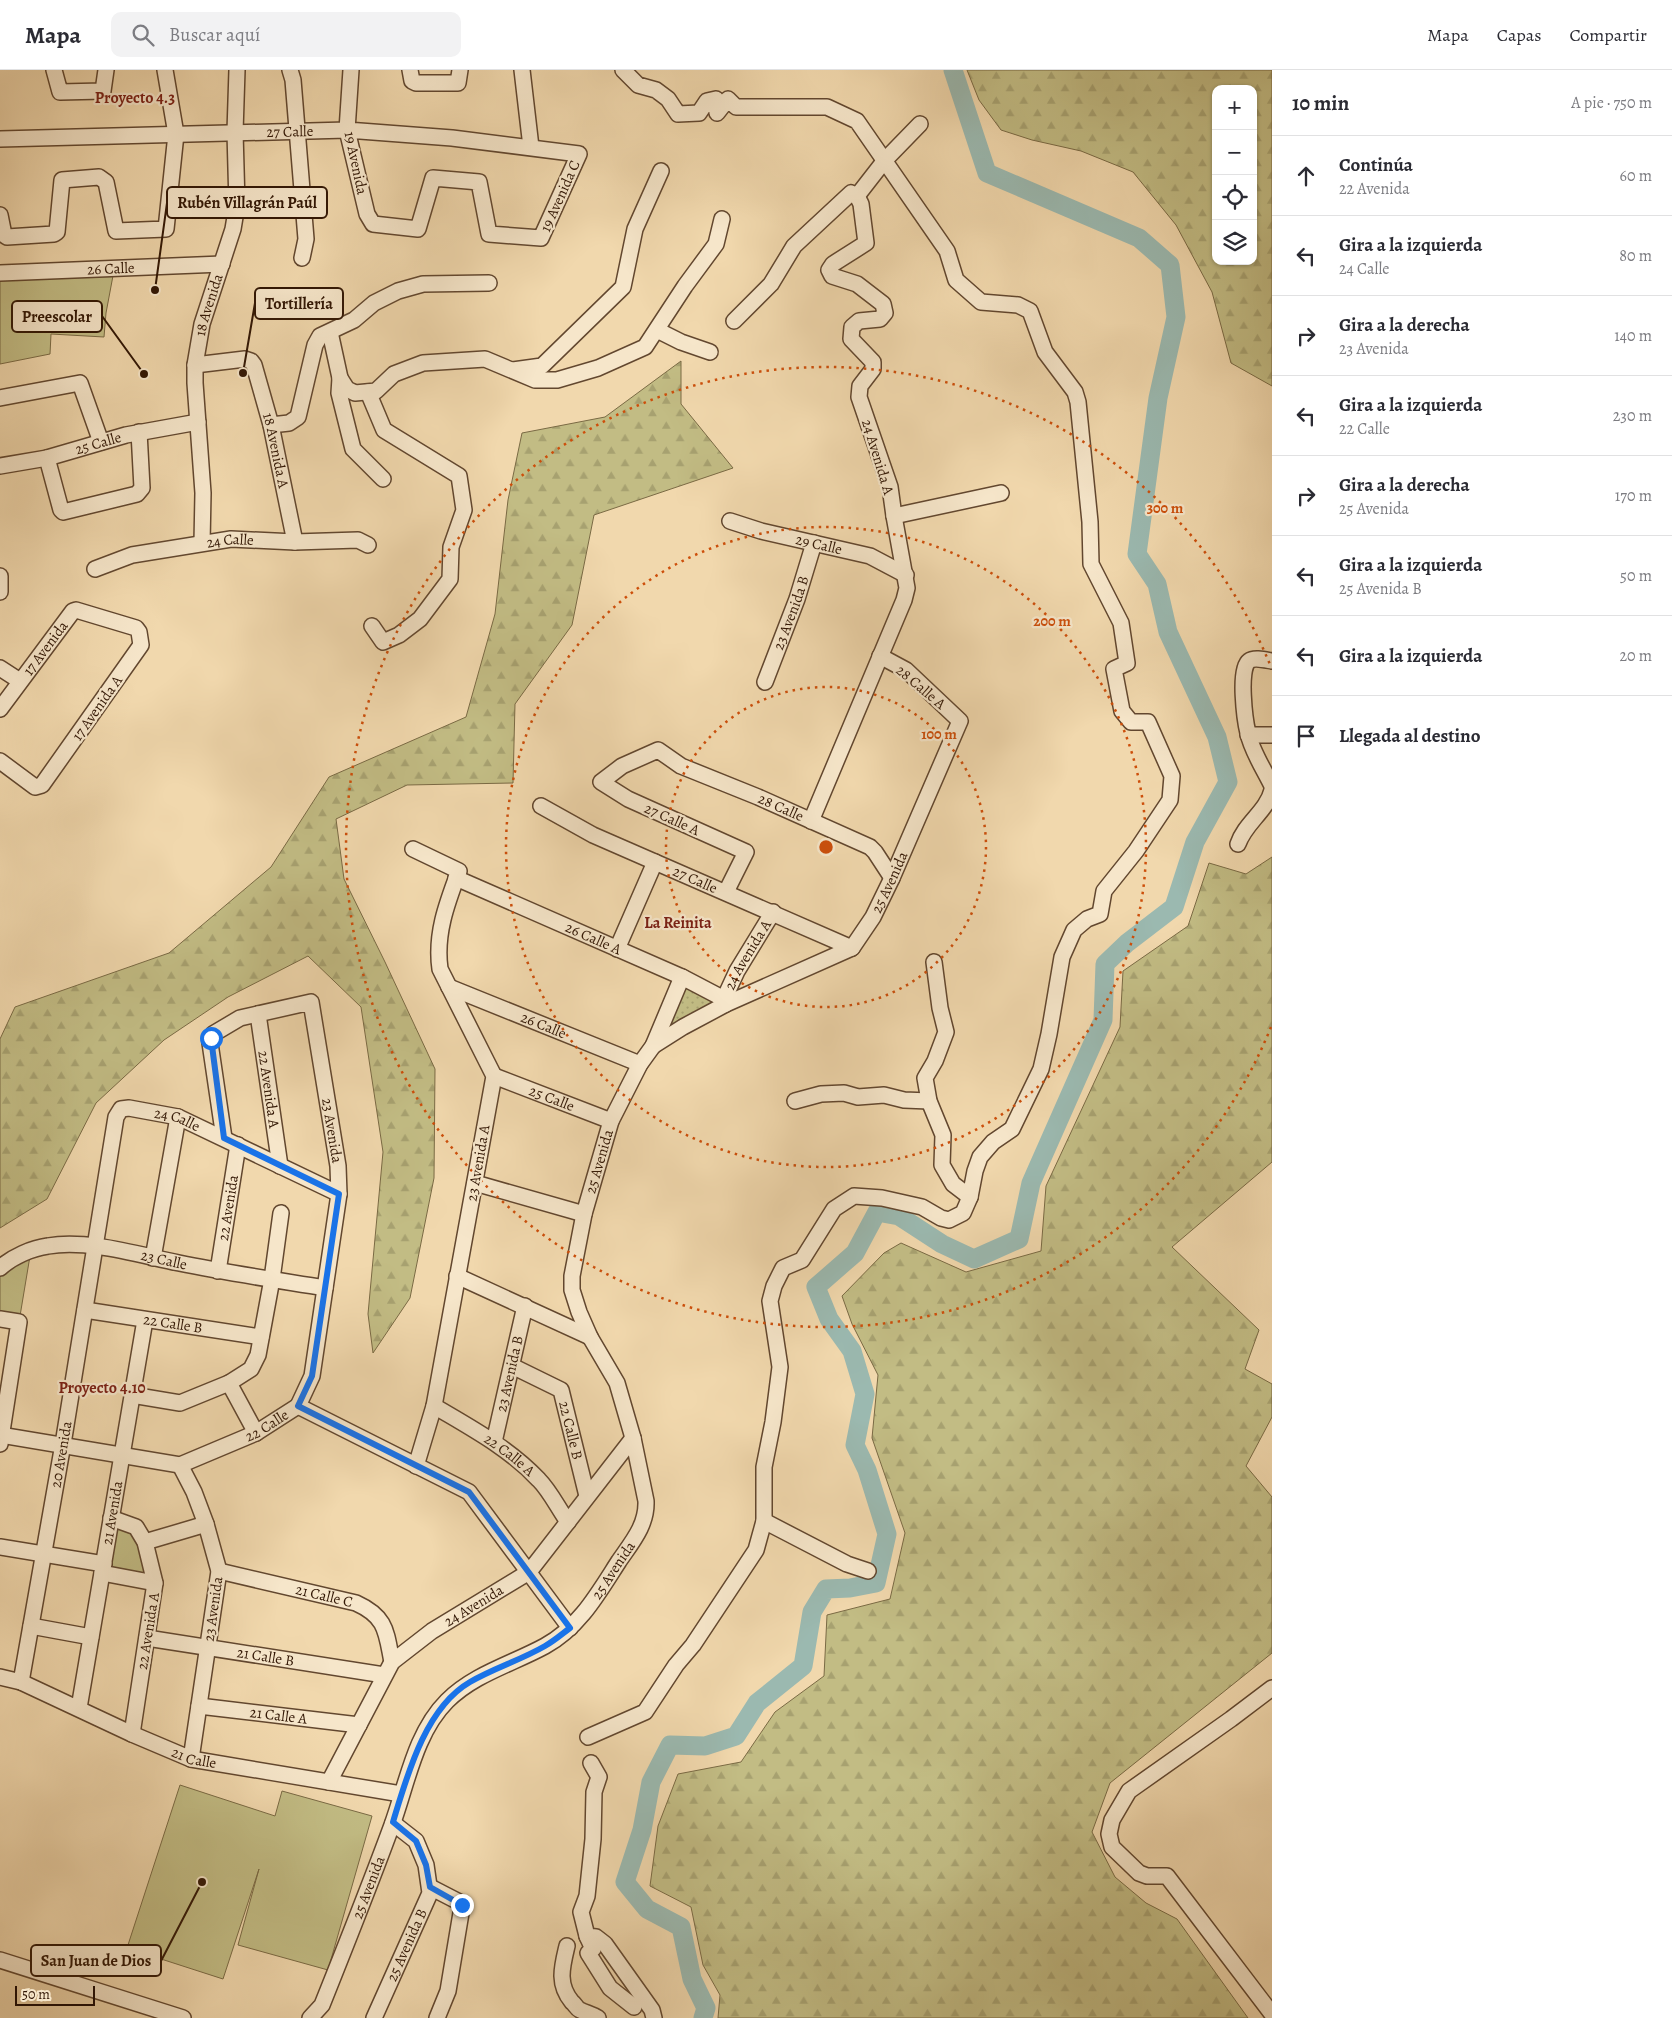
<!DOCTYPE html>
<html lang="es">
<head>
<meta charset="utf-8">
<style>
	:root { --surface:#fff; --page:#f2f2f3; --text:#2b2b33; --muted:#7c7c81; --line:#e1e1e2 }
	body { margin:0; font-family:Alegreya,serif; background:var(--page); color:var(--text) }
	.controls { position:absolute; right:15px; top:15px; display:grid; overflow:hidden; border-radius:10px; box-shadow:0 1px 4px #0004 }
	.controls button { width:45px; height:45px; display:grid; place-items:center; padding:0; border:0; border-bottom:1px solid var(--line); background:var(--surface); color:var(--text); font:25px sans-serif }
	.scale { position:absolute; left:15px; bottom:12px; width:80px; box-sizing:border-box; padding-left:5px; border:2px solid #321705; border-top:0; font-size:14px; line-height:18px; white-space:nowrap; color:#321705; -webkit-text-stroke:4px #f6e6ca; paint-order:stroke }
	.stop { position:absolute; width:15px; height:15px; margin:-11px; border:4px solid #1a73e8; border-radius:50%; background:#fff }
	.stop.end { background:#1a73e8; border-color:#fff; box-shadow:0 1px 5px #0008 }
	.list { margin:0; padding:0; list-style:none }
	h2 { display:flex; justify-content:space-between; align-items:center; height:65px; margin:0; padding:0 20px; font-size:21px }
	h2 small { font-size:16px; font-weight:400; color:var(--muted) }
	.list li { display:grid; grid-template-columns:32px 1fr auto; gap:15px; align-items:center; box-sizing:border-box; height:80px; padding:0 20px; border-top:1px solid var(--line) }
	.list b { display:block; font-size:19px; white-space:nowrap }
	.list p { margin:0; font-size:16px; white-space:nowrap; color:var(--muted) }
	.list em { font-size:16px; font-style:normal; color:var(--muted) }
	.icon { flex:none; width:28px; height:28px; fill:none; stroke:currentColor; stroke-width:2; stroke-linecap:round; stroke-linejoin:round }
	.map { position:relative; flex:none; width:1272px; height:1948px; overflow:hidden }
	header { display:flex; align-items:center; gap:30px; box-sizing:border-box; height:70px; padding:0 25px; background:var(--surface); border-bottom:1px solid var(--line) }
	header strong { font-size:24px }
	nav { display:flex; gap:28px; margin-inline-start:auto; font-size:18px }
	.search { width:350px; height:45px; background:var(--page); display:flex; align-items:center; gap:12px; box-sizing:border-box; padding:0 18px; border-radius:10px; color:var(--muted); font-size:19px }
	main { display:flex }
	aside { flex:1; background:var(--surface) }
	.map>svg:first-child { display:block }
	.grass { fill:url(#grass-dots); stroke:#7a6a44 }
	.forest { fill:url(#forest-firs); stroke:#7a6a44; fill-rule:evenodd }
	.green { fill:#c2bc84; stroke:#7a6a44 }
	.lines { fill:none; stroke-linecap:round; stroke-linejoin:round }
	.river { stroke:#9bb9b0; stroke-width:19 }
	.minor-casing { stroke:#62472f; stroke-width:18 }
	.minor { stroke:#f6e6ca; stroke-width:15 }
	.route { stroke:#1a73e8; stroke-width:6 }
	.ring { fill:none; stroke:#cd4f0b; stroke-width:2.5; stroke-dasharray:2.5 5 }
	.labels { text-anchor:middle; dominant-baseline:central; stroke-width:4.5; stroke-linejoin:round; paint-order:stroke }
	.street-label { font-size:15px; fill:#321705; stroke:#f6e6ca }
	.neighbourhood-label { font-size:16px; font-weight:bold; fill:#7a1f14; stroke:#f6e6ca }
	.centre { fill:#cd4f0b; stroke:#f6e6ca; stroke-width:2.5 }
	.ring-label { font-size:15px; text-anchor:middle; font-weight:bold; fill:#cd4f0b; stroke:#f6e6ca; stroke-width:4.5; stroke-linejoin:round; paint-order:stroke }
	.leader { fill:none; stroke:#321705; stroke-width:2 }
	.callout-dot { fill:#321705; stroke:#f6e6ca; stroke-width:2 }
	.callout { fill:#f6e6ca; stroke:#321705; stroke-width:2 }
	.callout-label { font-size:16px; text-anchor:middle; font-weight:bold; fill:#321705 }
</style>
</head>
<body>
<header>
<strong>Mapa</strong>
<div class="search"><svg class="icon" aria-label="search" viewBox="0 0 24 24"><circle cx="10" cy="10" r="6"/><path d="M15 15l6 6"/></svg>Buscar aquí</div>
<nav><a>Mapa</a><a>Capas</a><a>Compartir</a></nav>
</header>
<main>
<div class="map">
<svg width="1272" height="1948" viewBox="0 0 1272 1948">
	<defs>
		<pattern id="grass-dots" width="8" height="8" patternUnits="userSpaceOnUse" patternTransform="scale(1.25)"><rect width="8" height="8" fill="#c2bc84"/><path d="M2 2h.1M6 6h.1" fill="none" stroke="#a7a170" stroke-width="1.8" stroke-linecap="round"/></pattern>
		<pattern id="forest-firs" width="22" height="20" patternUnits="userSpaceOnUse" patternTransform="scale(1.25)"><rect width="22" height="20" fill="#c2bc84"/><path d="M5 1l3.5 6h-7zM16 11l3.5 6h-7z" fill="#a7a170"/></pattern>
	</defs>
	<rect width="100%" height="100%" fill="#f1d8ad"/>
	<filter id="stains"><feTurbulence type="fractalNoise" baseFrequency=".004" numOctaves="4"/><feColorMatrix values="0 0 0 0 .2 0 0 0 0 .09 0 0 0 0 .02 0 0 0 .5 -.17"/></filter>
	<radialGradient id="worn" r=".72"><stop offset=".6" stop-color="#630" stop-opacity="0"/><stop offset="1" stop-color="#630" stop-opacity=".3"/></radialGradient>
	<!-- grass -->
	<path class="grass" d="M683 916 718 932 663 960Z"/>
	<!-- forest -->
	<g class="forest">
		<path d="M967 0H1272V316L1231 293 1212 222 1176 155 1133 102 1081 81 1032 70 1001 60 979 30ZM1216 19H1253V191H1216Z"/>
		<path d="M681 291V334L733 398 594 445 572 555 515 634 513 713 407 715 336 749 344 809 385 892 435 999 434 1108 410 1228 373 1283 368 1244 383 1082 361 937 308 886 228 927 164 970 96 1033 47 1129 0 1158V969L15 937 169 883 271 797 329 707 466 647 495 544 508 430 522 363 605 347Z"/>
		<path d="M1272 787V1092L1172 1177 1259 1260 1245 1299 1272 1314V1347L1246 1396 1272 1427V1583L1110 1713 1092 1762 1115 1807 1146 1833 1177 1849 1248 1948H718L720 1925 703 1895 691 1837 650 1816 658 1756 678 1704 741 1692 775 1642 824 1606 827 1545 890 1529 905 1463 872 1368 878 1305 852 1254 842 1226 884 1183 901 1173 966 1202 1041 1181 1046 1116 1120 957 1123 901 1188 856 1209 793 1246 804Z"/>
	</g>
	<!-- green -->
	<g class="green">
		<path d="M115 195 106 243 104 267 51 264 50 284 0 294V199Z"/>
		<path d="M31 1180 19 1252 0 1249V1198Z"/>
		<path d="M111 1448 136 1457 155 1513 102 1503Z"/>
		<path d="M180 1715 275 1746 282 1721 372 1746 328 1900 238 1875 259 1799 223 1909 127 1878Z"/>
	</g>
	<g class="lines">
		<!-- river -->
		<path class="river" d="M703 1948 706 1938 692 1909 681 1857 647 1839 625 1812 642 1760 651 1712 670 1675 705 1676 736 1666 757 1633 803 1596 812 1542 826 1519 850 1518 876 1513 887 1464 867 1400 855 1375 865 1324 852 1281 829 1249 816 1217 855 1183 877 1142 899 1146 942 1174 974 1189 1019 1169 1031 1113 1103 950 1105 894 1127 873 1174 837 1195 772 1228 712 1217 667 1168 562 1157 514 1137 484 1158 328 1176 247 1170 195 1139 168 987 103 953 0"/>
		<!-- minor casing -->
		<g class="minor-casing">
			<g id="minor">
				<path d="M54 0 60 22 103 21 106 0"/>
				<path d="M290 0 293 10 306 169 302 188"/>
				<path d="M410 0 412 11 416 13H458L460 0"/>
				<path d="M522 0 531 77"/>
				<path id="s1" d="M0 69 347 60 452 68 579 84 541 168 489 164 479 112 433 108 418 159 373 154 367 144 347 60 351 0"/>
				<path d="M0 145 4 165 7 167 54 164 57 162 62 110 99 107 106 112 116 161 166 159 176 64 165 0"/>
				<path id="s2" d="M0 203 222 194"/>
				<path d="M734 251 771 214 794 176 851 123 857 126 885 90 920 54"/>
				<path d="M657 260 681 272 710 282"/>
				<path d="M330 262 340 308 347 319 355 323 376 321 394 304 423 293 485 289 535 310H557L598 298 645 277 685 216 716 174 722 149"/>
				<path id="s3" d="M195 295 245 289 251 291 254 295 271 355 295 472"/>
				<path d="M513 300 542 296 623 217 635 159 661 101"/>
				<path d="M340 308 339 323 353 379 383 409"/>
				<path d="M368 322 384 360 459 406 464 440 451 477 450 509 420 549 399 565 383 572 372 556"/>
				<path d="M0 328 80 313 101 372"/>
				<path d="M271 355 289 353 298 347 315 275 320 266 354 250 374 233 398 221 423 214 489 213"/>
				<path d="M47 388 61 440 63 442 137 424 142 418 139 362"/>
				<path id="s4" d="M0 396 47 388 126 365 198 352"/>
				<path d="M894 446 1001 423"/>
				<path id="s5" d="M730 451 761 461 870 486 906 505"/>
				<path id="s6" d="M202 473 203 423 195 313V295L202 254 233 159 237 135 235 62 237 0"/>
				<path id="s7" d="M95 499 132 485 231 469 295 472 358 470 368 475"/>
				<path d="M0 506V522"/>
				<path d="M1272 591C1266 590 1254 587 1249 591 1238 599 1245 651 1248 663 1251 680 1265 701 1272 716"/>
				<path d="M0 598 20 611"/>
				<path id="s8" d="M765 612 797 529 814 473"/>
				<path id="s9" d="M0 639 73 541 76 540 136 558 139 562 141 575 42 715 35 717 0 691"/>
				<path d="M1248 665H1272"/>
				<path id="s10" d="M541 736 593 765 852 878"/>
				<path d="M811 751 904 530 907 518 894 446 890 417 859 327 860 316 873 299V292L851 269 852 257 859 251 880 249 885 243 883 234 857 214 832 206 829 200 833 194 866 173 861 134 857 126"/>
				<path d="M1238 774C1245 753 1267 741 1272 720"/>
				<path d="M413 779 459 801C447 833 435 864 440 899L494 1006 434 1336 416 1396"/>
				<path id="s11" d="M456 808 682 907 724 929 726 934"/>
				<path id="s12" d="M726 822 746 782 628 729 601 712 622 696 658 680 681 696 758 727 870 777 875 782 892 808"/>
				<path d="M617 879 655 792"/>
				<path d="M934 892 940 938 946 962 935 991 925 1008 929 1031 943 1065 942 1095 953 1114 970 1127"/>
				<path id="s13" d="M449 917 640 994"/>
				<path id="s14" d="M724 929 737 901 773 842"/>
				<path id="s15" d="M258 944 280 1096"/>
				<path id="s16" d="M653 976 683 957 726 934 852 878 873 847 892 808 960 651 906 600 880 586"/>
				<path id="s17" d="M494 1006 611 1051"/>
				<path d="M795 1031 821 1024 844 1023 858 1027 884 1025 904 1030 929 1031"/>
				<path id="s18" d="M224 1068 210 973 213 964 240 948 311 932 338 1096 339 1124 312 1306 298 1336"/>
				<path d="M475 1113 584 1144"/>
				<path d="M153 1188 178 1047"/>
				<path id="s19" d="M0 1198C12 1187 32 1178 48 1176 88 1169 139 1185 179 1193 228 1203 276 1210 325 1218"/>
				<path id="s20" d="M218 1201 238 1075"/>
				<path d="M457 1206 590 1267"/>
				<path id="s21" d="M85 1240 261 1267"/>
				<path d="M0 1249 19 1252 0 1374"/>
				<path id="s22" d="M512 1296 561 1320 587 1426"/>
				<path d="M229 1313 256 1363"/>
				<path d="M132 1325 180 1333 229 1313 251 1299 258 1285 272 1209 281 1143"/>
				<path d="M298 1336 469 1422 570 1558"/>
				<path id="s23" d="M434 1336C471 1358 509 1378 539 1410 550 1421 558 1438 568 1452"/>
				<path id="s24" d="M0 1365 180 1395 256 1363 298 1336"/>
				<path id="s25" d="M494 1372 525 1236"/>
				<path d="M180 1395 194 1422 206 1454 219 1501 191 1689"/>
				<path d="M111 1448 136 1457 145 1472 155 1513 132 1664"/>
				<path d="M764 1451 847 1494 868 1501"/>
				<path d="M145 1472 206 1454"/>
				<path d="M0 1477 104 1494"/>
				<path id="s26" d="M219 1501 356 1533C387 1547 386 1562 392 1592"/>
				<path d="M102 1503 155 1513"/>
				<path d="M31 1556 91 1567"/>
				<path id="s27" d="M147 1568 384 1605"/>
				<path id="s28" d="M0 1607 21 1612 132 1664 191 1689 401 1724"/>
				<path id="s29" d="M21 1612 63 1374 116 1047 121 1039 129 1038 178 1047 339 1124"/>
				<path d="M1272 1618 1231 1649 1129 1721 1112 1750 1109 1764 1112 1777 1139 1803 1147 1806H1167L1272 1944"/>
				<path id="s30" d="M199 1636 359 1655"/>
				<path id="s31" d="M79 1638 145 1250"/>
				<path d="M588 1667 645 1642 676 1595 693 1575 756 1480 764 1451V1397L773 1352 780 1297 770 1231 774 1216 783 1198 802 1190 834 1139 854 1126 882 1128 922 1137 941 1148 949 1150 963 1143 970 1127 975 1101 980 1087 993 1072 1012 1059 1041 999 1049 964 1062 887 1074 860 1087 849 1100 844 1104 821 1136 781 1170 730 1172 706 1148 652H1131L1122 641 1114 599 1127 593 1121 553 1091 494 1090 452 1078 332 1075 322 1045 282 1030 241 1018 235 981 232 956 210 947 181 857 51 827 37H736L728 29 717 43 716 29 707 31 699 43 678 44 668 29 656 20 638 15 623 0"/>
				<path d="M591 1693 599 1707 594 1722 593 1769 587 1826 581 1842 587 1866 596 1867 605 1874 652 1940 654 1948"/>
				<path id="s32" d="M329 1712 392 1592 432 1561 529 1502 633 1368"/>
				<path d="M430 1817 461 1833 462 1837 448 1921 437 1948"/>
				<path d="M587 1866 593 1879 588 1883 610 1918 634 1937"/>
				<path d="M567 1876C562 1897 557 1914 572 1932 575 1934 577 1939 580 1940 586 1943 592 1944 598 1948"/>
				<path d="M0 1890 183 1948"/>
				<path id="s33" d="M310 1948 322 1935C346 1875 370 1815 392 1755 407 1714 415 1663 447 1631 474 1604 512 1594 545 1576 579 1558 599 1522 619 1491 632 1472 647 1455 646 1431L633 1368 617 1313 590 1267 579 1242 572 1220V1206L584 1144 611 1051 640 994 653 976 682 907"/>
				<path id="s34" d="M374 1948 430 1823 426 1795 416 1771 393 1753"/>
			</g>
		</g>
		<!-- minor -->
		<use href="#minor" class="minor"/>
	</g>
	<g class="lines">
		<!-- route -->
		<path class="route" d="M211 968 224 1068 339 1124 312 1306 298 1336 469 1422 570 1558C562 1564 554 1571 545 1576 521 1590 494 1598 470 1612 425 1638 407 1706 393 1752L416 1771 426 1795 430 1817 462 1835"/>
	</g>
	<!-- distance rings -->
	<g class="ring">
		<circle cx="826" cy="777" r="160"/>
		<circle cx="826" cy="777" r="320"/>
		<path d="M1271 957A480 480 0 1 1 1271 597"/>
	</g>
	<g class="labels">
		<!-- street labels -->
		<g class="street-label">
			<text stroke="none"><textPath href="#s1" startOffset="290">27 Calle</textPath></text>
			<text transform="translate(356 93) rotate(78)">19 Avenida</text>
			<text transform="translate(560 126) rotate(-66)">19 Avenida C</text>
			<text stroke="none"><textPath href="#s2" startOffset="111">26 Calle</textPath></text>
			<text stroke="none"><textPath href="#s6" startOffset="240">18 Avenida</textPath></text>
			<text stroke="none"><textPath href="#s4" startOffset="101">25 Calle</textPath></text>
			<text stroke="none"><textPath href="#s3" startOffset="150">18 Avenida A</textPath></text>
			<text transform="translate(878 387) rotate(73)">24 Avenida A</text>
			<text stroke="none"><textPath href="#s7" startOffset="139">24 Calle</textPath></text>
			<text stroke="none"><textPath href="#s5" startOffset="92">29 Calle</textPath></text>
			<text stroke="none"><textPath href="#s8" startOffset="74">23 Avenida B</textPath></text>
			<text stroke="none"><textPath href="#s9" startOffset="76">17 Avenida</textPath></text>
			<text transform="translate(921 617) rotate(40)">28 Calle A</text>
			<text transform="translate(97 638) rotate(-55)">17 Avenida A</text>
			<text stroke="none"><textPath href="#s12" startOffset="408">28 Calle</textPath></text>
			<text transform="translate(672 749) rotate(24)">27 Calle A</text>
			<text stroke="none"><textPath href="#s10" startOffset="171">27 Calle</textPath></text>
			<text stroke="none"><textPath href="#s16" startOffset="298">25 Avenida</textPath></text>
			<text stroke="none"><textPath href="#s11" startOffset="150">26 Calle A</textPath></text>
			<text stroke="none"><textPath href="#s14" startOffset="50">24 Avenida A</textPath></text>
			<text stroke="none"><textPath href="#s13" startOffset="102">26 Calle</textPath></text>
			<text stroke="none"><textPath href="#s15" startOffset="76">22 Avenida A</textPath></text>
			<text stroke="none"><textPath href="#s17" startOffset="62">25 Calle</textPath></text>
			<text stroke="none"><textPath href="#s29" startOffset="640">24 Calle</textPath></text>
			<text stroke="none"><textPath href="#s18" startOffset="340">23 Avenida</textPath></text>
			<text stroke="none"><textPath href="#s33" startOffset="999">25 Avenida</textPath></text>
			<text transform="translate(478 1093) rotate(-80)">23 Avenida A</text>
			<text stroke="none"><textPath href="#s20" startOffset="64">22 Avenida</textPath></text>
			<text stroke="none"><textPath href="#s19" startOffset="171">23 Calle</textPath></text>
			<text stroke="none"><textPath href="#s21" startOffset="89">22 Calle B</textPath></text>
			<text stroke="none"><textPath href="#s25" startOffset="70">23 Avenida B</textPath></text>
			<text stroke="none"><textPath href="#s24" startOffset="278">22 Calle</textPath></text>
			<text stroke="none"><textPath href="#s22" startOffset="96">22 Calle B</textPath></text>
			<text stroke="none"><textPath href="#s29" startOffset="231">20 Avenida</textPath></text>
			<text stroke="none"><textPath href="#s23" startOffset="90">22 Calle A</textPath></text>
			<text stroke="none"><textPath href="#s31" startOffset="198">21 Avenida</textPath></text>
			<text stroke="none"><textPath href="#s33" startOffset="564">25 Avenida</textPath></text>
			<text stroke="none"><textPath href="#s26" startOffset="108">21 Calle C</textPath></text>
			<text stroke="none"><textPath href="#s32" startOffset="235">24 Avenida</textPath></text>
			<text transform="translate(213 1539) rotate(-82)">23 Avenida</text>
			<text transform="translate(148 1561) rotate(-81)">22 Avenida A</text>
			<text stroke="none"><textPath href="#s27" startOffset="120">21 Calle B</textPath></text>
			<text stroke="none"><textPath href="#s30" startOffset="80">21 Calle A</textPath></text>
			<text stroke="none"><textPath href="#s28" startOffset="211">21 Calle</textPath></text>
			<text stroke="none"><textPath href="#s33" startOffset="144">25 Avenida</textPath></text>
			<text stroke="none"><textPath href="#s34" startOffset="80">25 Avenida B</textPath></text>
		</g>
		<!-- neighbourhood labels -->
		<g class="neighbourhood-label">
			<text x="135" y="28">Proyecto 4.3</text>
			<text x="678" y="853">La Reinita</text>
			<text x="102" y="1318">Proyecto 4.10</text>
		</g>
	</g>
	<circle cx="826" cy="777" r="8" class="centre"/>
	<g class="ring-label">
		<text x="1165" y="443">300 m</text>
		<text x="1052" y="556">200 m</text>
		<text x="939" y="669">100 m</text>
	</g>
	<!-- callouts -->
	<path class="leader" d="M155 220L167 133M243 303L255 233M144 304L102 246M202 1812L161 1891"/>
	<g class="callout-dot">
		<circle cx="155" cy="220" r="5"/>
		<circle cx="243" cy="303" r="5"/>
		<circle cx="144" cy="304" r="5"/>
		<circle cx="202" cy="1812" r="5"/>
	</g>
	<g class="callout">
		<rect x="167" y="117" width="160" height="31" rx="5"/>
		<rect x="255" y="218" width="88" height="31" rx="5"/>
		<rect x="12" y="231" width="90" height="31" rx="5"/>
		<rect x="31" y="1875" width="130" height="31" rx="5"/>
	</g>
	<g class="callout-label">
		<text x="247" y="138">Rubén Villagrán Paúl</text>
		<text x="299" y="239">Tortillería</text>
		<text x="57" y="252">Preescolar</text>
		<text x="96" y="1896">San Juan de Dios</text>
	</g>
	<rect width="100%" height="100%" filter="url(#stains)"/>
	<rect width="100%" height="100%" fill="url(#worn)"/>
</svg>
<div class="controls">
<button>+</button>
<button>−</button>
<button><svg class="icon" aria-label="locate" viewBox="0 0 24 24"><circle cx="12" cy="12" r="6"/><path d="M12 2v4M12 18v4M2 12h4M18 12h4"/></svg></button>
<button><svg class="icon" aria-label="layers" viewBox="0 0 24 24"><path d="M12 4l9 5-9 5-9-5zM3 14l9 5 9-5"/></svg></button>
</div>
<div class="scale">50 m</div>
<div class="stop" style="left:211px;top:968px"></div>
<div class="stop end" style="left:462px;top:1835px"></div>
</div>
<aside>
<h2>10 min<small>A pie · 750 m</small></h2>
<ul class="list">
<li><svg class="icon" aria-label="ahead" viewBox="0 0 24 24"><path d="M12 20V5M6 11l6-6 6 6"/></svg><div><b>Continúa</b><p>22 Avenida</p></div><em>60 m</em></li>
<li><svg class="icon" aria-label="left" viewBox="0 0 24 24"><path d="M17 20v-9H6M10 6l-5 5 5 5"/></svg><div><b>Gira a la izquierda</b><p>24 Calle</p></div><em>80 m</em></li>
<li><svg class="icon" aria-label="right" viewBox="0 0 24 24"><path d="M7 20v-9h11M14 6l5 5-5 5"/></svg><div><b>Gira a la derecha</b><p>23 Avenida</p></div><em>140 m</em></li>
<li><svg class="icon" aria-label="left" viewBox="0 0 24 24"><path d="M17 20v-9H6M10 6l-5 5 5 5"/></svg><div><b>Gira a la izquierda</b><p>22 Calle</p></div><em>230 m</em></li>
<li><svg class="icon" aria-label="right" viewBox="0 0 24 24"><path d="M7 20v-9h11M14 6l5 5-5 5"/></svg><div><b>Gira a la derecha</b><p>25 Avenida</p></div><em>170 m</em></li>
<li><svg class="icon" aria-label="left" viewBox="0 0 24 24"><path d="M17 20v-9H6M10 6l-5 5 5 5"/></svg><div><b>Gira a la izquierda</b><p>25 Avenida B</p></div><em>50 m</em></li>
<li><svg class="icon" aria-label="left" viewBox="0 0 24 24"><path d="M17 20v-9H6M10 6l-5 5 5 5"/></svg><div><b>Gira a la izquierda</b></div><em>20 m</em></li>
<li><svg class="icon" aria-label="arrive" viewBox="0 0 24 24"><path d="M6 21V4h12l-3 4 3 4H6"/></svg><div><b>Llegada al destino</b></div></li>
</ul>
</aside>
</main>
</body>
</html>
